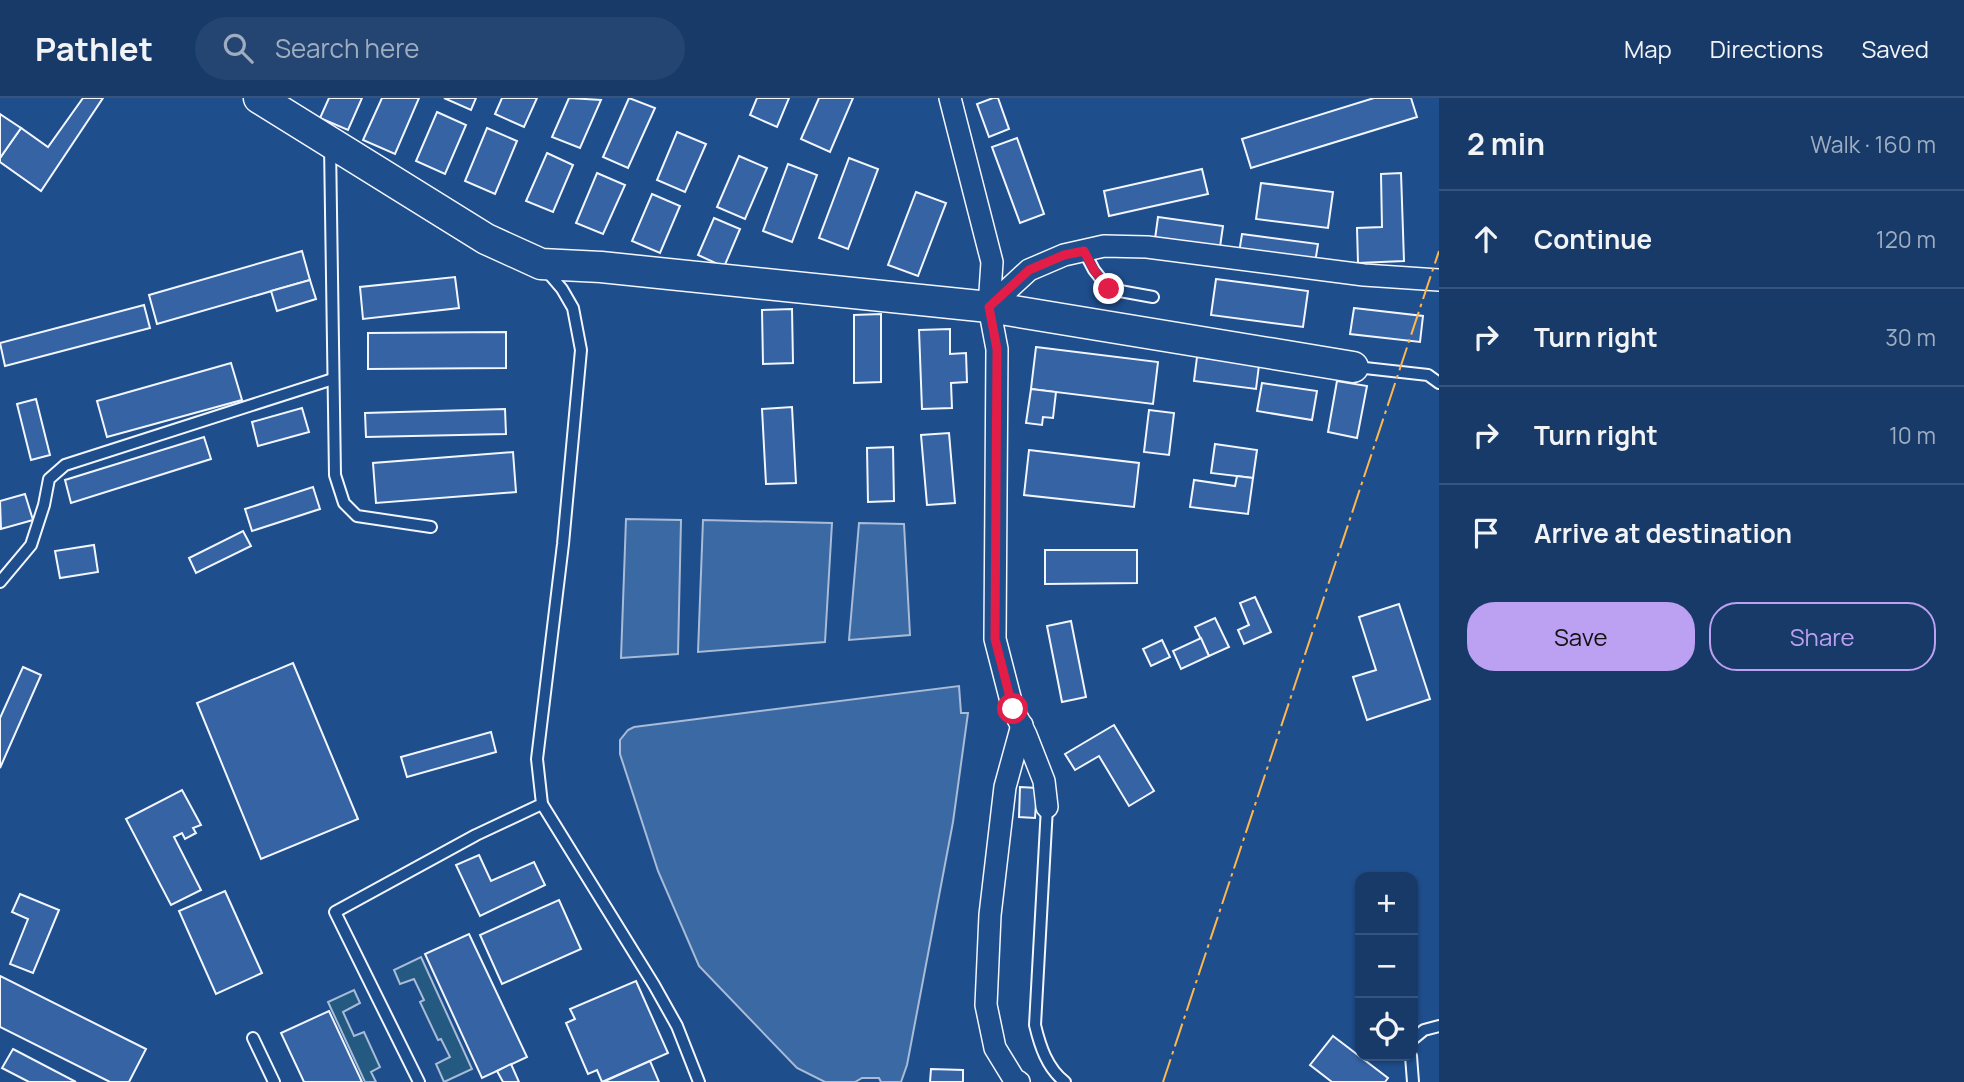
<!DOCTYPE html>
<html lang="en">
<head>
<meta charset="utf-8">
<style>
	:root { --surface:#173a69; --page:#244571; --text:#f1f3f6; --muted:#9eadc0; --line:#36547d; --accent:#bca0f2 }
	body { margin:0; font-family:Manrope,sans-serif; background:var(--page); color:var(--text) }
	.controls { position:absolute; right:21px; bottom:21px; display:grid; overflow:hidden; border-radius:14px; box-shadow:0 2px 5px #0004 }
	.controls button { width:63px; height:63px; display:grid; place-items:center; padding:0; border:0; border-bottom:2px solid var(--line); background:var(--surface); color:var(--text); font:35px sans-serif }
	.stop { position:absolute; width:21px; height:21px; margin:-16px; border:5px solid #e11d48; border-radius:50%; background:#fff }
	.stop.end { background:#e11d48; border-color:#fff; box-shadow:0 2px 7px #0008 }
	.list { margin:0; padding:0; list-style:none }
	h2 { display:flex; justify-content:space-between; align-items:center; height:91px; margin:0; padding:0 28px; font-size:30px }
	h2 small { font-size:23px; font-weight:400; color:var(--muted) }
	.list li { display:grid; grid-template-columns:46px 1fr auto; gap:21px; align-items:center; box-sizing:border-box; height:98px; padding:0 28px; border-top:2px solid var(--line) }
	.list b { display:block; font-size:26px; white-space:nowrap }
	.list em { font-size:23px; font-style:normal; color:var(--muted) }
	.actions { display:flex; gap:14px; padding:21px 28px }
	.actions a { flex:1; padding:16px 0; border:2px solid var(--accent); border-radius:28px; text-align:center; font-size:24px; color:var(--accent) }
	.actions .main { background:var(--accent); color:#111 }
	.icon { flex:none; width:38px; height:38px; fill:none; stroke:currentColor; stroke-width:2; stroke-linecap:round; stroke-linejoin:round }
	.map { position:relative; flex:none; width:1439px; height:984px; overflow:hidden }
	header { display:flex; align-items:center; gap:42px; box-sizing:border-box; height:98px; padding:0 35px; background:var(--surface); border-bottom:2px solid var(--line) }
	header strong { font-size:33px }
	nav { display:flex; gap:38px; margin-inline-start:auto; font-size:24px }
	.search { width:490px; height:63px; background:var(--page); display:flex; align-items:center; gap:18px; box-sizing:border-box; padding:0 24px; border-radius:38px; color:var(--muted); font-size:26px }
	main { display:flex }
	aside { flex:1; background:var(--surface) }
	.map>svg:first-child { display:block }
	.green { fill:#245a82; stroke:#a8bbd7; stroke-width:2 }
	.water { fill:#3b69a3; stroke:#a8bbd7; stroke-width:2 }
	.building { fill:#3563a3; stroke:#f2f6ff; stroke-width:2 }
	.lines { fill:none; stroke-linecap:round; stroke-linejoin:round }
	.lane-casing { stroke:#f2f6ff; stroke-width:14 }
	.street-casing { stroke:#f2f6ff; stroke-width:24 }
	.secondary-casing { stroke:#f2f6ff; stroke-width:33 }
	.lane { stroke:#1f4e8c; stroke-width:10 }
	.street { stroke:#1f4e8c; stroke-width:21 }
	.secondary { stroke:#1f4e8c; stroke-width:30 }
	.power { stroke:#ffb74d; stroke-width:2; stroke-dasharray:24 5 3.5 5; stroke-linecap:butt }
	.route { stroke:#e11d48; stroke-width:9 }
</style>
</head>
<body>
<header>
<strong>Pathlet</strong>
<div class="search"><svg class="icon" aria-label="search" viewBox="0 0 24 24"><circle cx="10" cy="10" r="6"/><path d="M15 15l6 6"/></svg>Search here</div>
<nav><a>Map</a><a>Directions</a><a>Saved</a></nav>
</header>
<main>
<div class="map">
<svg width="1439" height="984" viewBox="0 0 1439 984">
	<rect width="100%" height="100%" fill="#1f4e8c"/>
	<!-- green -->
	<g class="green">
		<path d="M421 859 472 971 444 984 436 966 450 959 441 941 438 942 420 904 424 902 414 881 400 886 394 872Z"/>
		<path d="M354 892 360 905 343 914 354 938 364 934 380 969 371 974 376 984H365L328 904Z"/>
	</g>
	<!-- water -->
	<g class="water">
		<path d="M626 421 681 422 678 556 621 560Z"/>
		<path d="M703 422 832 425 825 544 698 554Z"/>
		<path d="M859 425 904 426 910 537 849 542Z"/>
		<path d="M959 588 961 615H968L953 724 907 967 901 984H881L879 980H862L855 984H825L797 970 699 868 658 773 620 656V642L628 632 634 629Z"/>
	</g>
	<!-- building -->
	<g class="building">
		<path d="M83 0H103L41 93 0 64V60L21 30 48 49Z"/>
		<path d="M329 0H362L348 32 320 20Z"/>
		<path d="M382 0H419L395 56 363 42Z"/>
		<path d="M444 0H476L471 12Z"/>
		<path d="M502 0H537L524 29 495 16Z"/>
		<path d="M569 0 601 2 580 50 552 39Z"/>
		<path d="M629 0 655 10 628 70 603 59Z"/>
		<path d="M757 0H789L777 29 750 17Z"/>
		<path d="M819 0H853L830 54 801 41Z"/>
		<path d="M993 0H998L1009 31 989 39 977 6Z"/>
		<path d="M1374 0H1411L1417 19 1251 70 1242 41Z"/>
		<path d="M437 14 466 27 445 76 416 63Z"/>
		<path d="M0 16 21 30 0 60Z"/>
		<path d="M487 30 517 43 495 96 465 83Z"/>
		<path d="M677 34 706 46 685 94 657 82Z"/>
		<path d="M1017 40 1044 116 1020 125 992 49Z"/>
		<path d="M547 55 573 67 553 114 526 103Z"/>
		<path d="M739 58 767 70 745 121 717 109Z"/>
		<path d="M849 60 878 71 848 151 819 140Z"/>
		<path d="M788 66 817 77 792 144 763 133Z"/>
		<path d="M1202 71 1208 96 1109 118 1104 93Z"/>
		<path d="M597 75 625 87 603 136 576 125Z"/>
		<path d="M1401 75 1404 163 1358 165 1357 130 1382 129 1381 76Z"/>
		<path d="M1261 85 1333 94 1328 130 1256 121Z"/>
		<path d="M916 94 946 105 918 178 888 167Z"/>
		<path d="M652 96 680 108 660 155 632 143Z"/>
		<path d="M1158 119 1223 128 1220 149 1155 141Z"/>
		<path d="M714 120 740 131 724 169 698 157Z"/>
		<path d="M1242 136 1318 146 1315 165 1239 155Z"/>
		<path d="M302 153 310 182 157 226 149 197Z"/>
		<path d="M455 179 459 210 363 221 360 189Z"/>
		<path d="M1216 181 1308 193 1303 229 1211 217Z"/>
		<path d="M310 182 316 201 277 213 271 193Z"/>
		<path d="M144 207 150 230 5 268 0 245Z"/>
		<path d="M1354 210 1423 218 1420 244 1350 236Z"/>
		<path d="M792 211 793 265 763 266 762 212Z"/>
		<path d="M881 216V284L854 285V217Z"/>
		<path d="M950 231V256L966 255 967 284 951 285 952 310 922 311 919 232Z"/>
		<path d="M506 234V270L368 271V235Z"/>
		<path d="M1036 249 1158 264 1153 306 1031 291Z"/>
		<path d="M1197 259 1259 267 1256 291 1194 283Z"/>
		<path d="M231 265 242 302 107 339 97 303Z"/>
		<path d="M1337 283 1367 288 1357 340 1328 334Z"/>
		<path d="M1262 285 1317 293 1312 322 1257 313Z"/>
		<path d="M1031 291 1056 294 1053 320 1043 319 1042 327 1026 325Z"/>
		<path d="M36 301 50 357 31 362 17 306Z"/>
		<path d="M792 309 796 385 766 386 762 311Z"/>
		<path d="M302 310 309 334 258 348 252 324Z"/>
		<path d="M505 311 506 336 366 339 365 315Z"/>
		<path d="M1149 312 1174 315 1169 357 1144 354Z"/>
		<path d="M949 335 955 405 927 407 921 337Z"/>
		<path d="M204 339 211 361 71 405 65 382Z"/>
		<path d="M1215 346 1257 352 1253 380 1211 375Z"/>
		<path d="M893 349 894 403 868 404 867 350Z"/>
		<path d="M1029 352 1139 365 1134 409 1024 397Z"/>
		<path d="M513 354 516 394 376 405 373 365Z"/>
		<path d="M1237 378 1253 380 1248 416 1190 409 1194 382 1235 388Z"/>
		<path d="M313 389 320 411 252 433 245 411Z"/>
		<path d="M25 396 33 422 1 431 0 403Z"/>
		<path d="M243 433 251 448 196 475 189 460Z"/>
		<path d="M94 447 98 474 60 480 55 453Z"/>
		<path d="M1045 452H1137V485L1045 486Z"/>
		<path d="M1255 499 1271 534 1244 546 1238 532 1249 527 1240 505Z"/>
		<path d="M1399 506 1430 601 1367 622 1353 579 1376 572 1359 519Z"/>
		<path d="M1215 520 1229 549 1209 558 1195 529Z"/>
		<path d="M1071 523 1086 599 1062 604 1047 528Z"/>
		<path d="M1201 540 1209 558 1181 571 1173 553Z"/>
		<path d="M1162 542 1170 559 1151 568 1143 551Z"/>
		<path d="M293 565 358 721 261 761 197 605Z"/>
		<path d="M23 569 41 577 0 670V620Z"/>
		<path d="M1114 627 1154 693 1129 708 1099 658 1075 672 1065 656Z"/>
		<path d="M491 634 496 654 407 679 401 659Z"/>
		<path d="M1020 689 1037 690 1035 720 1019 719Z"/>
		<path d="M182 692 201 727 193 730 196 735 185 741 182 735 174 739 201 792 171 807 126 721Z"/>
		<path d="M479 757 491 783 534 764 545 787 480 818 456 767Z"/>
		<path d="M225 793 262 875 216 896 179 813Z"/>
		<path d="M20 796 59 812 33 875 10 866 28 821 12 814Z"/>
		<path d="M559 802 581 851 502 886 480 837Z"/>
		<path d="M469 836 527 959 482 980 425 856Z"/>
		<path d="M0 878 146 951 129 984H110L0 929Z"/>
		<path d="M636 883 668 955 602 984 597 972 588 976 566 925 575 921 570 911Z"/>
		<path d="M329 913 362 984H304L281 935Z"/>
		<path d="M1333 938 1388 980 1385 984H1332L1310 967Z"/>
		<path d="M13 951 76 984H29L2 970Z"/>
		<path d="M650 963 659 984H603Z"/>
		<path d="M511 966 519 984H503L497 973Z"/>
		<path d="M931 971 963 972V984H930Z"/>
	</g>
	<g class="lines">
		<!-- lane casing -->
		<g class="lane-casing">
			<g id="lane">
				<path d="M330 47 335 377 344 405 357 418 431 429"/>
				<path d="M1084 153 1094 172 1109 191 1153 199"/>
				<path d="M1356 269 1428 277 1439 285"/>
				<path d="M0 484 31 447 44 407 49 381 65 367 333 281"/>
				<path d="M542 706 654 887 677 928 699 984"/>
				<path d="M1047 709 1035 927C1040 948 1047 970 1065 984"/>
				<path d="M253 940 274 984"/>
				<path d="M1413 941 1424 932 1439 928"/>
				<path d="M1411 958 1413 984"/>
				<path d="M419 984 335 814 476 737 542 706 537 661 563 446 581 252 573 210 562 191 545 171"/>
			</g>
		</g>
		<!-- street casing -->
		<g class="street-casing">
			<g id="street">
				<path d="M950 0 992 164 989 209 997 251 995 541 1013 611 1026 637 1044 683 1047 709"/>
				<path d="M989 209 1029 172 1064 157 1104 148 1147 149 1364 177 1439 182"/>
				<path d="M1019 984 1014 981 995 950 986 907 990 817 1005 689 1022 627"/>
			</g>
		</g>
		<!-- secondary casing -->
		<g class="secondary-casing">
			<path id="secondary" d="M259 0 486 141 541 166 601 169 989 209 1353 269"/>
		</g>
		<!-- lane -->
		<use href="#lane" class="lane"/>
		<!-- street -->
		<use href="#street" class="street"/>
		<!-- secondary -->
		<use href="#secondary" class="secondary"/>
		<!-- power -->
		<path class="power" d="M1163 984 1439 153"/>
	</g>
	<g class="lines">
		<!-- route -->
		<path class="route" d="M1013 611 995 541 997 251 989 209 1029 172 1064 157 1084 153 1094 172 1109 191"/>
	</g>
</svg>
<div class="controls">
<button>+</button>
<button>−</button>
<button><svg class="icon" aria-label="locate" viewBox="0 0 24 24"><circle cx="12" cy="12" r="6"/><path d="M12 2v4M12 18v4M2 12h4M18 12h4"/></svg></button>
</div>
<div class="stop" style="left:1013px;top:611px"></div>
<div class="stop end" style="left:1109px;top:191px"></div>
</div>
<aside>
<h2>2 min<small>Walk · 160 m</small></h2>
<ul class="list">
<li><svg class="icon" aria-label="ahead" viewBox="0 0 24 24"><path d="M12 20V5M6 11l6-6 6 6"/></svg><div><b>Continue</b></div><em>120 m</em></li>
<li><svg class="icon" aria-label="right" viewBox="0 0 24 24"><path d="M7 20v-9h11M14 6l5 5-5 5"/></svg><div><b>Turn right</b></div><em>30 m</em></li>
<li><svg class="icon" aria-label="right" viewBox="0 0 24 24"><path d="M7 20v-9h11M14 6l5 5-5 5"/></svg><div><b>Turn right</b></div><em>10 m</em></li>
<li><svg class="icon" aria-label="arrive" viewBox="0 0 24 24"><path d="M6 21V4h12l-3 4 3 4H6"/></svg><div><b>Arrive at destination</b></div></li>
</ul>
<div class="actions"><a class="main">Save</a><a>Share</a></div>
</aside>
</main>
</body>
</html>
